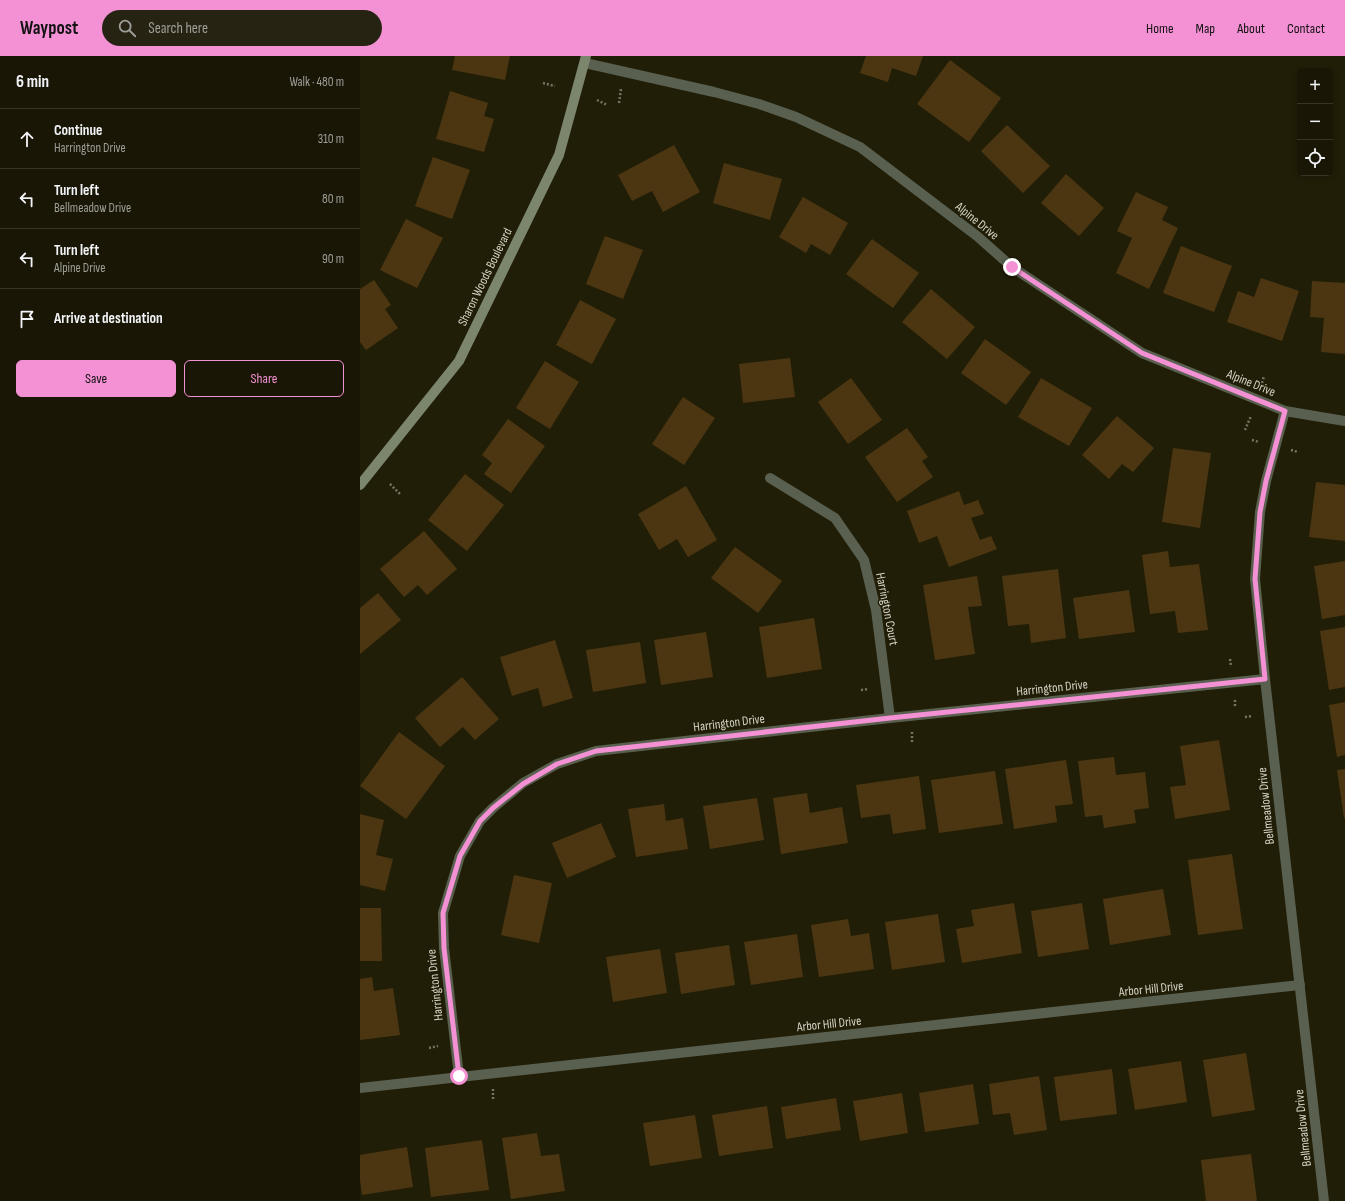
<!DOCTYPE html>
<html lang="en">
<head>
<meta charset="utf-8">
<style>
	:root { --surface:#191605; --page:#262313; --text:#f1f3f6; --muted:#9f9f9a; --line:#373527; --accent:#f491d4 }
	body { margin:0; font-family:"Sofia Sans Condensed",sans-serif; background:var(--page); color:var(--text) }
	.controls { position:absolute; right:12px; top:12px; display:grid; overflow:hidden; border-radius:6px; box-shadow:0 2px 6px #0003 }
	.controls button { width:36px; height:36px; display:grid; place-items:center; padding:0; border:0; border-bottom:1px solid var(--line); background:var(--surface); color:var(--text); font:20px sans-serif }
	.stop { position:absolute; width:12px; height:12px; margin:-9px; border:3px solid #f491d4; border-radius:50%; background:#fff }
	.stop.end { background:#f491d4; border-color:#fff; box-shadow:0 1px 4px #0008 }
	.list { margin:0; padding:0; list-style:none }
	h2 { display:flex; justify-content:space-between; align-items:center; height:52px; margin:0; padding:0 16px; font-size:17px }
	h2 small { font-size:13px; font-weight:400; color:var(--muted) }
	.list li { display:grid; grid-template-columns:26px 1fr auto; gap:12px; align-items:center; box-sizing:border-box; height:60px; padding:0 16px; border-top:1px solid var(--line) }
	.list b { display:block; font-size:15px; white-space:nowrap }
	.list p { margin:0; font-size:13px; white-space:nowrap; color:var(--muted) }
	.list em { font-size:13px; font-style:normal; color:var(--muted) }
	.actions { display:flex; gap:8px; padding:12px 16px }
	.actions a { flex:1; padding:9px 0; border:1px solid var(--accent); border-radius:6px; text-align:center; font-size:14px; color:var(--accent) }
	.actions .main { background:var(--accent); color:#111 }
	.icon { flex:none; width:22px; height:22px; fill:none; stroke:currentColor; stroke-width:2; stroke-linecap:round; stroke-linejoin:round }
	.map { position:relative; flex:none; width:985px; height:1145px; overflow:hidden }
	header { display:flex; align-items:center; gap:24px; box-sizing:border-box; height:56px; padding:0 20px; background:var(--accent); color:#111 }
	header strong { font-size:19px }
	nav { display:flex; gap:22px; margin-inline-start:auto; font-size:14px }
	.search { width:280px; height:36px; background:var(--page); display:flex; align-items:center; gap:10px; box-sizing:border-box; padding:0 14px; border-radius:22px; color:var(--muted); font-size:15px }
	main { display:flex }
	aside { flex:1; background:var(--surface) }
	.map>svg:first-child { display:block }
	.building { fill:#4c3612 }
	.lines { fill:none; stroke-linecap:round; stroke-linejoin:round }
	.path { stroke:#777461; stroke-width:2.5; stroke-dasharray:2 2; stroke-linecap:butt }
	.street { stroke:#5a6050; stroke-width:10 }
	.secondary { stroke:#7c866c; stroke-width:10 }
	.route { stroke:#f491d4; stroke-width:5 }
	.labels { text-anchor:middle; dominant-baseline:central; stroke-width:3; stroke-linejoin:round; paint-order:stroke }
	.street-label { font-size:13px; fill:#d6d4c6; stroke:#211e07 }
</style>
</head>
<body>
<header>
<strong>Waypost</strong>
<div class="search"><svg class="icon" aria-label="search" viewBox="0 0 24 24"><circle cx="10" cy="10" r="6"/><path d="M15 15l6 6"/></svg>Search here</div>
<nav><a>Home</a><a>Map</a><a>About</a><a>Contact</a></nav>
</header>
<main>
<aside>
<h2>6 min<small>Walk · 480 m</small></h2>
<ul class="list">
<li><svg class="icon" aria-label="ahead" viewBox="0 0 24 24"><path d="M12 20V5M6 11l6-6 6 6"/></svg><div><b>Continue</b><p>Harrington Drive</p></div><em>310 m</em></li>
<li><svg class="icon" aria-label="left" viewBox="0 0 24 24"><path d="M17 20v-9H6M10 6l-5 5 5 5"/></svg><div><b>Turn left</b><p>Bellmeadow Drive</p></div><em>80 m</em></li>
<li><svg class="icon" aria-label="left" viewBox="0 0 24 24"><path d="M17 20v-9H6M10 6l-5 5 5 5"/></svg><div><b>Turn left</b><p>Alpine Drive</p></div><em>90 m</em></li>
<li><svg class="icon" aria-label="arrive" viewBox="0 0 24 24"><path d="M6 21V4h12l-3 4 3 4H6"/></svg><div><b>Arrive at destination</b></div></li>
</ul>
<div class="actions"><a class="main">Save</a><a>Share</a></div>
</aside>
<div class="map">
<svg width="985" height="1145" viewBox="0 0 985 1145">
	<rect width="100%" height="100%" fill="#211e07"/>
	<!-- building -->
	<g class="building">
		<path d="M95 0H150L145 24 92 14Z"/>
		<path d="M506 0H563L556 20 532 12 528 26 500 17Z"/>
		<path d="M590 4 641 42 609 86 557 48Z"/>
		<path d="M90 35 128 47 124 60 134 63 124 96 76 83Z"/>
		<path d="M647 69 690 110 663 137 621 95Z"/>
		<path d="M314 89 340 136 303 156 292 135 272 145 258 119Z"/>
		<path d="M73 101 110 114 92 163 55 150Z"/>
		<path d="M364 107 422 123 410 164 353 147Z"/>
		<path d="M706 118 744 152 719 180 681 147Z"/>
		<path d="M776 136 808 151 802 164 818 172 789 233 756 217 772 182 757 175Z"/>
		<path d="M443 141 488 167 470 199 451 188 446 197 419 181Z"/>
		<path d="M46 163 83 182 57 232 20 214Z"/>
		<path d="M245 180 283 194 263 243 226 228Z"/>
		<path d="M512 183 559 217 533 252 486 218Z"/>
		<path d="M821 190 872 210 854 256 803 237Z"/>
		<path d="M901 222 939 235 922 285 867 266 878 235 894 241Z"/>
		<path d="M14 224 31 249 25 253 38 272 6 294 0 286V233Z"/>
		<path d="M952 225 985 227V298L961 296 964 262 950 261Z"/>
		<path d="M571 233 615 271 587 303 542 266Z"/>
		<path d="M220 244 256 263 232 308 196 289Z"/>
		<path d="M625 283 671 316 646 349 601 317Z"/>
		<path d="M430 302 435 341 383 347 379 308Z"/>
		<path d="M185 305 219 326 190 373 156 352Z"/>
		<path d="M491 322 522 364 488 388 458 346Z"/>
		<path d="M681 322 732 352 709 390 658 361Z"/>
		<path d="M323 341 355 362 324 409 292 388Z"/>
		<path d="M757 360 794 392 773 416 762 408 749 423 722 399Z"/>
		<path d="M148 363 185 390 151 437 124 418 132 407 122 399Z"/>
		<path d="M547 372 568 401 562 405 573 421 537 446 505 401Z"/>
		<path d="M813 392 851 397 840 472 802 466Z"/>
		<path d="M105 418 144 449 107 495 68 464Z"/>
		<path d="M956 426 985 429V485L949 481Z"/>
		<path d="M326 430 357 484 328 501 317 483 299 494 278 458Z"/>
		<path d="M599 435 604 449 618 444 624 458 611 462 620 484 631 480 637 493 589 511 577 480 559 487 547 455Z"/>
		<path d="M64 475 97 513 67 539 58 529 44 541 20 513Z"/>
		<path d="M375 491 422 525 398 557 351 522Z"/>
		<path d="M808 495 810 511 839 508 848 574 818 577 815 555 790 558 782 499Z"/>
		<path d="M985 505V559L962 563 954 510Z"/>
		<path d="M698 513 706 582 671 587 669 568 648 570 642 520Z"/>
		<path d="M617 520 622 550 608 551 615 598 575 604 563 529Z"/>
		<path d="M769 534 775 576 719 583 713 542Z"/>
		<path d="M18 537 41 564 0 598V552Z"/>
		<path d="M454 562 462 613 407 622 399 571Z"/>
		<path d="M985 571V631L969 634 960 575Z"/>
		<path d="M346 576 353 621 301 629 294 584Z"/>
		<path d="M195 584 213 642 183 651 178 632 152 640 140 601Z"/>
		<path d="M280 586 286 627 233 636 226 594Z"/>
		<path d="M102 621 139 663 115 684 103 671 80 691 55 662Z"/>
		<path d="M985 646V699L977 701 969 649Z"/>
		<path d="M39 676 85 710 46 763 0 730Z"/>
		<path d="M859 684 870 754 815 763 810 731 826 729 820 690Z"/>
		<path d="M754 701 756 719 785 716 789 752 774 754 776 767 744 772 742 759 725 761 718 705Z"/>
		<path d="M706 704 713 748 695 750 697 766 654 773 645 713Z"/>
		<path d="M985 713V762H984L977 714Z"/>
		<path d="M635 715 643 768 579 777 571 724Z"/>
		<path d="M559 720 566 773 533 778 530 758 501 762 496 729Z"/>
		<path d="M447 737 450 757 482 751 488 787 421 798 413 742Z"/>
		<path d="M397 742 404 784 350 793 343 750Z"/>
		<path d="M304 748 306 765 323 762 328 793 276 801 268 753Z"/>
		<path d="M0 758 24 764 16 799 33 803 25 835 0 829Z"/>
		<path d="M241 767 256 801 207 822 192 787Z"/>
		<path d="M872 798 883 873 838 879 828 804Z"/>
		<path d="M154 819 192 827 179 887 141 879Z"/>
		<path d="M803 833 811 879 750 889 743 843Z"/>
		<path d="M654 847 662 897 602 907 596 873 614 870 611 854Z"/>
		<path d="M722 847 729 893 678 901 671 855Z"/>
		<path d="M0 852H21L22 905H0Z"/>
		<path d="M578 858 585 906 532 914 525 866Z"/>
		<path d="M488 863 491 880 509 877 514 913 459 921 451 869Z"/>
		<path d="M437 878 443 921 391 929 384 886Z"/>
		<path d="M369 889 375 929 321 938 315 897Z"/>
		<path d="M300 893 307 937 253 946 246 901Z"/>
		<path d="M12 921 14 935 33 932 40 979 0 984V923Z"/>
		<path d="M886 997 895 1054 852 1061 843 1004Z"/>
		<path d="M821 1005 827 1046 775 1054 768 1013Z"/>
		<path d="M752 1013 757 1058 700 1065 694 1021Z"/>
		<path d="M679 1020 687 1074 654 1079 650 1057 633 1059 629 1028Z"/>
		<path d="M613 1028 619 1068 565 1076 559 1037Z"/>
		<path d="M542 1037 548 1077 500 1085 493 1045Z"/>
		<path d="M476 1042 481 1074 426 1083 421 1051Z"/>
		<path d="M407 1050 413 1092 359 1100 352 1059Z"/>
		<path d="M335 1059 342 1102 290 1110 283 1067Z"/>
		<path d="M177 1077 181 1100 199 1098 205 1135 151 1143 142 1082Z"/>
		<path d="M122 1084 129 1134 71 1141 65 1092Z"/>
		<path d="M47 1091 53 1131 2 1139 0 1124V1099Z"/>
		<path d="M891 1098 897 1145H846L841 1104Z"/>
	</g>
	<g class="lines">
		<!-- path -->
		<g class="path">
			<path d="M183 27 195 30"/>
			<path d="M237 44 247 49"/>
			<path d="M259 47 261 33"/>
			<path d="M902 327 904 320"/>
			<path d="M885 374 891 360"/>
			<path d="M892 384 899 386"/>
			<path d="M931 394 938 396"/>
			<path d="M30 428 40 438"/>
			<path d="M870 603 871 611"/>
			<path d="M501 634 509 633"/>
			<path d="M875 650V643"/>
			<path d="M885 661 892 660"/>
			<path d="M552 676V686"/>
			<path d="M69 992 78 990"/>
			<path d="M133 1033V1043"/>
		</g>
		<!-- street -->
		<g class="street">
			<path d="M225 7 354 36 399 48 436 61 500 91 617 180 652 211 782 297 925 355 985 365"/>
			<path d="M925 355 906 425 900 456 895 523 905 623 964 1145"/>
			<path d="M410 422 475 462 504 504 516 554 530 662"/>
			<path d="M99 1020 84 892 83 857 100 800 120 765 133 752 163 727 197 708 236 695 530 662 905 623"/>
			<path d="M0 1032 940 929"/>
		</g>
		<!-- secondary -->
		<path class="secondary" d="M0 429 99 305 199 99 226 0"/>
	</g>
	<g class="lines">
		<!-- route -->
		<path class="route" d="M99 1020 84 892 83 857 100 800 120 765 133 752 163 728 197 708 236 695 530 662 905 623 895 523 900 456 906 425 925 355 782 297 652 211"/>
	</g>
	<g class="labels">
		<!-- street labels -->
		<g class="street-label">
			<text transform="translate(617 165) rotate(39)">Alpine Drive</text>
			<text transform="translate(125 221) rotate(-64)">Sharon Woods Boulevard</text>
			<text transform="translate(891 327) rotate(22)">Alpine Drive</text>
			<text transform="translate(527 553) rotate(79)">Harrington Court</text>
			<text transform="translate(692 632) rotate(-6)">Harrington Drive</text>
			<text transform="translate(369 667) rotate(-7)">Harrington Drive</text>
			<text transform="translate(906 750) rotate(-96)">Bellmeadow Drive</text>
			<text transform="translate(75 929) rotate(-96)">Harrington Drive</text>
			<text transform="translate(791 933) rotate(-6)">Arbor Hill Drive</text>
			<text transform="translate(469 968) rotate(-6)">Arbor Hill Drive</text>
			<text transform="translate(943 1072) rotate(-96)">Bellmeadow Drive</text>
		</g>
	</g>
</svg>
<div class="controls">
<button>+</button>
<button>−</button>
<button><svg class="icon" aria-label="locate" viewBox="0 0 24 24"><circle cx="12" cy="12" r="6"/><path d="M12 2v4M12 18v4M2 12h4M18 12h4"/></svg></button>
</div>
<div class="stop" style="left:99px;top:1020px"></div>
<div class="stop end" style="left:652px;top:211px"></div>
</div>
</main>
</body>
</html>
